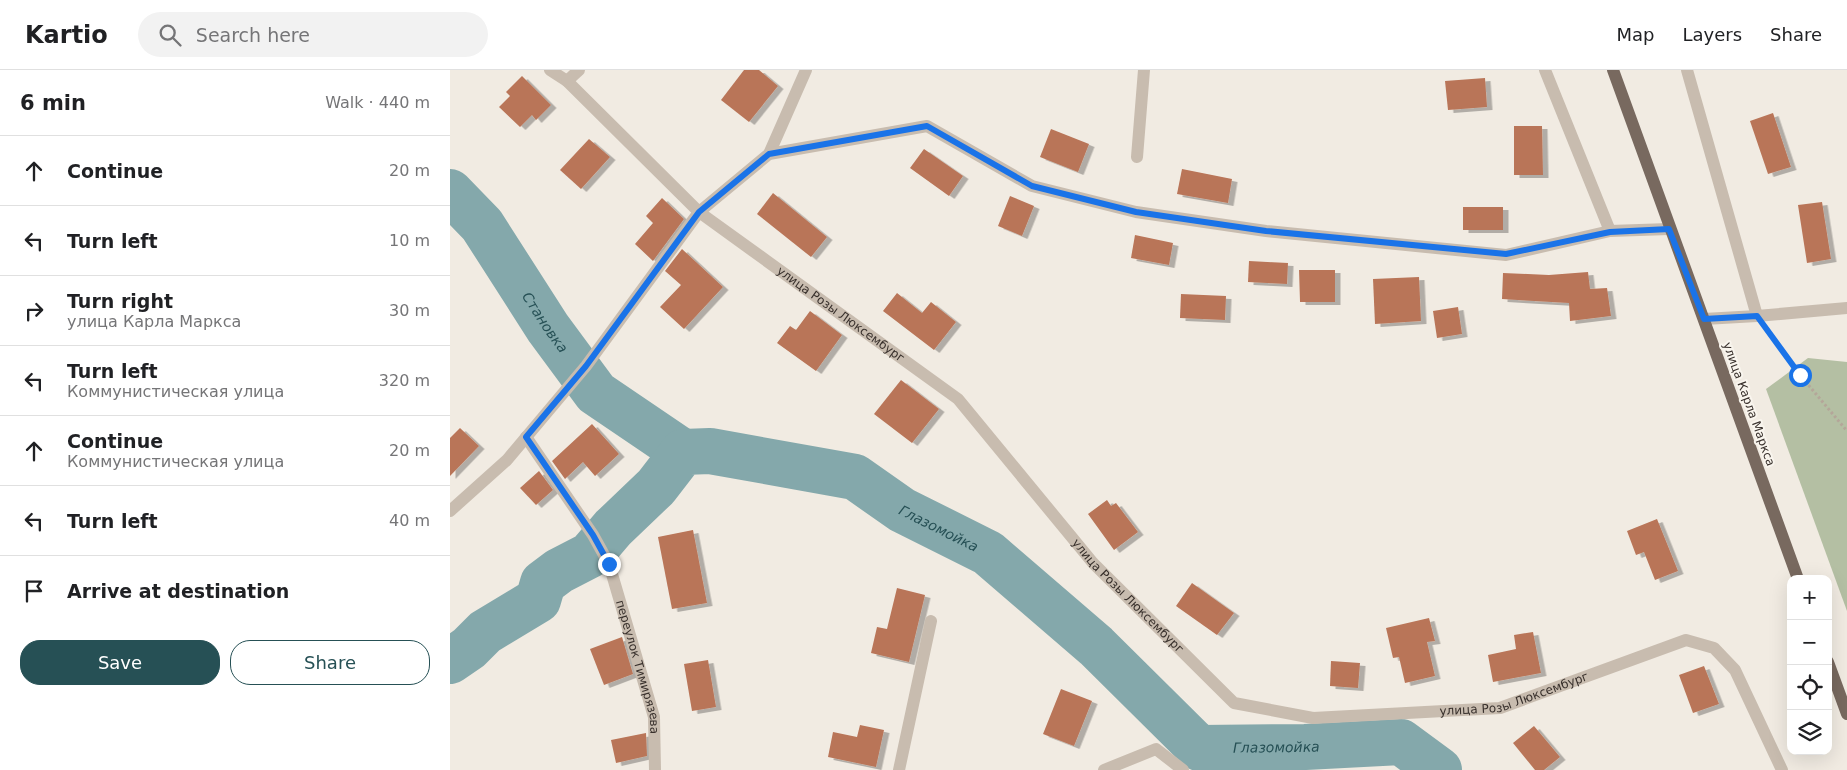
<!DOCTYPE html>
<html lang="en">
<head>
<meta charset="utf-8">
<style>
	:root { --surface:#fff; --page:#f2f2f2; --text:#202124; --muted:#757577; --line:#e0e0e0; --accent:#265055 }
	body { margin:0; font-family:"DejaVu Sans",sans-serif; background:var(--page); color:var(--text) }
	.controls { position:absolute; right:15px; bottom:15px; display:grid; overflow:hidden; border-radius:10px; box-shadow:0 5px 20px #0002 }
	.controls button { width:45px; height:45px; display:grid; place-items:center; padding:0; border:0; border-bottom:1px solid var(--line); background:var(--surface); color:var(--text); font:25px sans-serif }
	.stop { position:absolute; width:15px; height:15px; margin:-11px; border:4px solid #1a73e8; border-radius:50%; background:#fff }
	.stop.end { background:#1a73e8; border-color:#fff; box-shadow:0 1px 5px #0008 }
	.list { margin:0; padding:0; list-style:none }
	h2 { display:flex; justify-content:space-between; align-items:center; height:65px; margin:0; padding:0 20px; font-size:21px }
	h2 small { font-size:16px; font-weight:400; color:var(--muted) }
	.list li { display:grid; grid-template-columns:32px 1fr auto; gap:15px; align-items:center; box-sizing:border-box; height:70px; padding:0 20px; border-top:1px solid var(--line) }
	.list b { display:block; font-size:19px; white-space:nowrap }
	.list p { margin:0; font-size:16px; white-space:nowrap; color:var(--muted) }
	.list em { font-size:16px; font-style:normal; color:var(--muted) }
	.actions { display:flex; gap:10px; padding:15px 20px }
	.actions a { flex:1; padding:11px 0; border:1px solid var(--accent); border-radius:20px; text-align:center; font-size:18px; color:var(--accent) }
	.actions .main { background:var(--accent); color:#fff }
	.icon { flex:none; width:28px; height:28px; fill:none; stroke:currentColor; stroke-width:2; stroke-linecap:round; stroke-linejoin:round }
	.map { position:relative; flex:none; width:1397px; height:700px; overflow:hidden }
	header { display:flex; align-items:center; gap:30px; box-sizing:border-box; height:70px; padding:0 25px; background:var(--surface); border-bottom:1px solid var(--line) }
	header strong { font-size:24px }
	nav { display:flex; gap:28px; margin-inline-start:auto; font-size:18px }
	.search { width:350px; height:45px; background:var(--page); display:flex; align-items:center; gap:12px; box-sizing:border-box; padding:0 18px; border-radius:28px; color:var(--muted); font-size:19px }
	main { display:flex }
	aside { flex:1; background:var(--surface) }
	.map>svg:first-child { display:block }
	.green { fill:#b4bfa3 }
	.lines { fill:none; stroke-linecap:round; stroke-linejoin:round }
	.river { stroke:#84a8ab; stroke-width:46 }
	.building { fill:#b97558; filter:url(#shadow) }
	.path { stroke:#b4a699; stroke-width:3; stroke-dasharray:2.5 2.5; stroke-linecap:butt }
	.minor { stroke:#c8bcaf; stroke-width:12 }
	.major { stroke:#78695f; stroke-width:12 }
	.route { stroke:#1a73e8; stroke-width:6 }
	.labels { text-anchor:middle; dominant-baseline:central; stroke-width:4; stroke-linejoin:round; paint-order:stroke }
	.street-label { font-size:12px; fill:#38302c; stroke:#f9f5ee }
	.water-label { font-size:14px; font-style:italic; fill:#265055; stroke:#f9f5ee }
</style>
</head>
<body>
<header>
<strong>Kartio</strong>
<div class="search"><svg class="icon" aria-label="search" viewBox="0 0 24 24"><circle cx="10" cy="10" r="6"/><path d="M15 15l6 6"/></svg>Search here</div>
<nav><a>Map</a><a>Layers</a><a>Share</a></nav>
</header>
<main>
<aside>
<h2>6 min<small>Walk · 440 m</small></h2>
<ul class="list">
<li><svg class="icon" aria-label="ahead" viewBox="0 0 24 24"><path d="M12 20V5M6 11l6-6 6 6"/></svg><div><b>Continue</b></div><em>20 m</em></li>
<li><svg class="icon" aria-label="left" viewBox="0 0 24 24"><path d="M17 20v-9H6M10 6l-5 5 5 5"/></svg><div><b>Turn left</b></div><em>10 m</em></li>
<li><svg class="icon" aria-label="right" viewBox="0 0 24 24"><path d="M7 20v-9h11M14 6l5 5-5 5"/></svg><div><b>Turn right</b><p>улица Карла Маркса</p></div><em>30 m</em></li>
<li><svg class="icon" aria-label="left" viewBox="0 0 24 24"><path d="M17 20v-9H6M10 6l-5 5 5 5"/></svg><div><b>Turn left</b><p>Коммунистическая улица</p></div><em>320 m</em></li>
<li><svg class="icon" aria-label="ahead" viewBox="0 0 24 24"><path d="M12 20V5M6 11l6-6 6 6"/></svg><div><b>Continue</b><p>Коммунистическая улица</p></div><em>20 m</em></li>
<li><svg class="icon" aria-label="left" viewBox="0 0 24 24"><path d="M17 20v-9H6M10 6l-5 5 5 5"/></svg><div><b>Turn left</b></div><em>40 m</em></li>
<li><svg class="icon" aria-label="arrive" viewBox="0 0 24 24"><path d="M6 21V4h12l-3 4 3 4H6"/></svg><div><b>Arrive at destination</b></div></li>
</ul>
<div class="actions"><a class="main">Save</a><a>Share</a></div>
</aside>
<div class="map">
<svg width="1397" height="700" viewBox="0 0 1397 700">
	<defs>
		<filter id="shadow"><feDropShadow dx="5.5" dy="3" stdDeviation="0" flood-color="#0004"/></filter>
	</defs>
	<rect width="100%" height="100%" fill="#f1ebe2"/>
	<!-- green -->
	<path class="green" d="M1358 288 1397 292V541L1316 319Z"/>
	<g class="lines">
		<!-- river -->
		<g class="river">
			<path id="s1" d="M0 122 32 155 98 258 146 323 233 382"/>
			<path id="s2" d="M0 591 19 578 35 562 88 530 93 513 109 501 140 485 163 458 206 417 233 382 260 381 405 407 452 440 538 483 646 576 749 678 855 677 951 672 989 700"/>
		</g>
	</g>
	<!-- building -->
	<g class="building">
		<path d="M294 0H309L328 16 299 52 271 30Z"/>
		<path d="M72 6 101 35 86 50 82 45 70 57 49 37 60 26 56 22Z"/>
		<path d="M1035 8 1037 37 998 40 995 11Z"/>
		<path d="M1323 43 1341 97 1318 104 1300 51Z"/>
		<path d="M1064 56H1092L1093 105H1064Z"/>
		<path d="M601 59 639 74 628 102 590 87Z"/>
		<path d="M139 69 160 87 131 119 110 100Z"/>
		<path d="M474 79 513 106 499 126 460 98Z"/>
		<path d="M732 99 782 109 778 133 727 124Z"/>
		<path d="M323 123 377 167 361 187 307 144Z"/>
		<path d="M560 126 584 136 572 166 548 156Z"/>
		<path d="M212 128 234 149 203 191 185 174 203 153 196 146Z"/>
		<path d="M1372 132 1381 189 1357 193 1348 135Z"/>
		<rect x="1013" y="137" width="40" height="23"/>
		<path d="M685 165 723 173 719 195 681 188Z"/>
		<path d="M232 179 273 217 234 259 210 237 231 215 215 201Z"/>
		<path d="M799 191 838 193 837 214 798 212Z"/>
		<path d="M849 200H885V232H850Z"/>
		<path d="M1138 202 1140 219 1157 218 1161 246 1120 251 1119 233 1052 229 1053 203 1099 205Z"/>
		<path d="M969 207 971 251 925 254 923 209Z"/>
		<path d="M447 223 472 243 481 232 506 252 484 280 433 241Z"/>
		<path d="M731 224 776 226 775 250 730 248Z"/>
		<path d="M1008 237 1012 264 987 268 983 241Z"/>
		<path d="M360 241 392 265 366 301 327 273 340 256 346 260Z"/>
		<path d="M451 310 489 339 462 373 424 344Z"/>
		<path d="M142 354 169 384 145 406 133 392 115 409 102 391Z"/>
		<path d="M10 358 29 376 0 406V368Z"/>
		<path d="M89 401 103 420 86 435 70 418Z"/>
		<path d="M657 430 661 436 666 433 688 462 664 480 638 444Z"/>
		<path d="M1207 449 1228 501 1205 510 1194 482 1186 485 1177 461Z"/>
		<path d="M243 460 257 533 222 539 208 467Z"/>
		<path d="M742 513 784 543 767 565 726 536Z"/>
		<path d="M447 518 475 525 459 592 421 583 427 557 437 559Z"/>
		<path d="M979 548 985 571 977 572 985 606 955 613 949 587 943 588 936 558Z"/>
		<path d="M1083 562 1091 603 1043 612 1038 585 1066 579 1064 565Z"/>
		<path d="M172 567 183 604 154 615 140 579Z"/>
		<path d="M258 590 266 637 242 641 234 594Z"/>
		<path d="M881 591 910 593 908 618 880 616Z"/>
		<path d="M1254 596 1269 634 1243 643 1229 605Z"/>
		<path d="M611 619 642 631 624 676 593 664Z"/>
		<path d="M410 655 434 660 426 697 378 687 383 662 407 667Z"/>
		<path d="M1084 656 1110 687 1094 700H1085L1063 673Z"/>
		<path d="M196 663 197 686 166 693 161 670Z"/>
	</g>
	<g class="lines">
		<!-- path -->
		<path class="path" d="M1320 263 1350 305 1397 361"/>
		<!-- minor -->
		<g class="minor">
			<path id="s3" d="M100 0 117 11 249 142 508 329 643 493 784 633 863 648 1050 638 1236 570 1264 578 1285 600 1332 700"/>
			<path d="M1095 0 1160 161"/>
			<path d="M1237 0 1307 246 1397 238"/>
			<path d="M117 11 129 0"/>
			<path d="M319 84 356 0"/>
			<path d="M687 87 694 0"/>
			<path d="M1254 249 1307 246"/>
			<path id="s4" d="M76 367 143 465 159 494 204 647 205 700"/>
			<path d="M0 441 57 390 136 296 249 142 319 84 477 56 582 116 686 142 816 161 1056 185 1160 161 1219 159"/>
			<path d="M449 700 481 551"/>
			<path d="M654 700 706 679 733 700"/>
		</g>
		<!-- major -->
		<g class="major">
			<path d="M1163 0 1348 509"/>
			<path d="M1378 592 1397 644"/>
		</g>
	</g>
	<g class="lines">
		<!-- route -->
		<path class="route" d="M159 494 143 465 76 367 136 296 249 142 319 84 477 56 582 116 686 142 816 161 1056 184 1160 162 1219 159 1254 249 1307 246 1350 305"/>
	</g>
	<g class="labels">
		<!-- street labels -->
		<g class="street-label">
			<text stroke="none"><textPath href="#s3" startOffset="381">улица Розы Люксембург</textPath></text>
			<text transform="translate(1299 334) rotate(70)">улица Карла Маркса</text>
			<text stroke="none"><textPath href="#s3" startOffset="786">улица Розы Люксембург</textPath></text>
			<text stroke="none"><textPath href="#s4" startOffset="259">переулок Тимирязева</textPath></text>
			<text stroke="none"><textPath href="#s3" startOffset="1221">улица Розы Люксембург</textPath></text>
		</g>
		<!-- water labels -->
		<g class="water-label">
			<text stroke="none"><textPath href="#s1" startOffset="162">Становка</textPath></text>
			<text stroke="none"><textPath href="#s2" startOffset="592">Глазомойка</textPath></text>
			<text stroke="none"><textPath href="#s2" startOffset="1012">Глазомойка</textPath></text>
		</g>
	</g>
</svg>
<div class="controls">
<button>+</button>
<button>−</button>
<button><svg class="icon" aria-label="locate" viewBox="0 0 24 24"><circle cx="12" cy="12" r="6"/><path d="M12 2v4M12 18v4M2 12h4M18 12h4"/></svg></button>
<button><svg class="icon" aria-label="layers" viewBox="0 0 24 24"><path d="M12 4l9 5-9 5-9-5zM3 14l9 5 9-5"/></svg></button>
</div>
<div class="stop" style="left:1350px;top:305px"></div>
<div class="stop end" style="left:159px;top:494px"></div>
</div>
</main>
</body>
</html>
